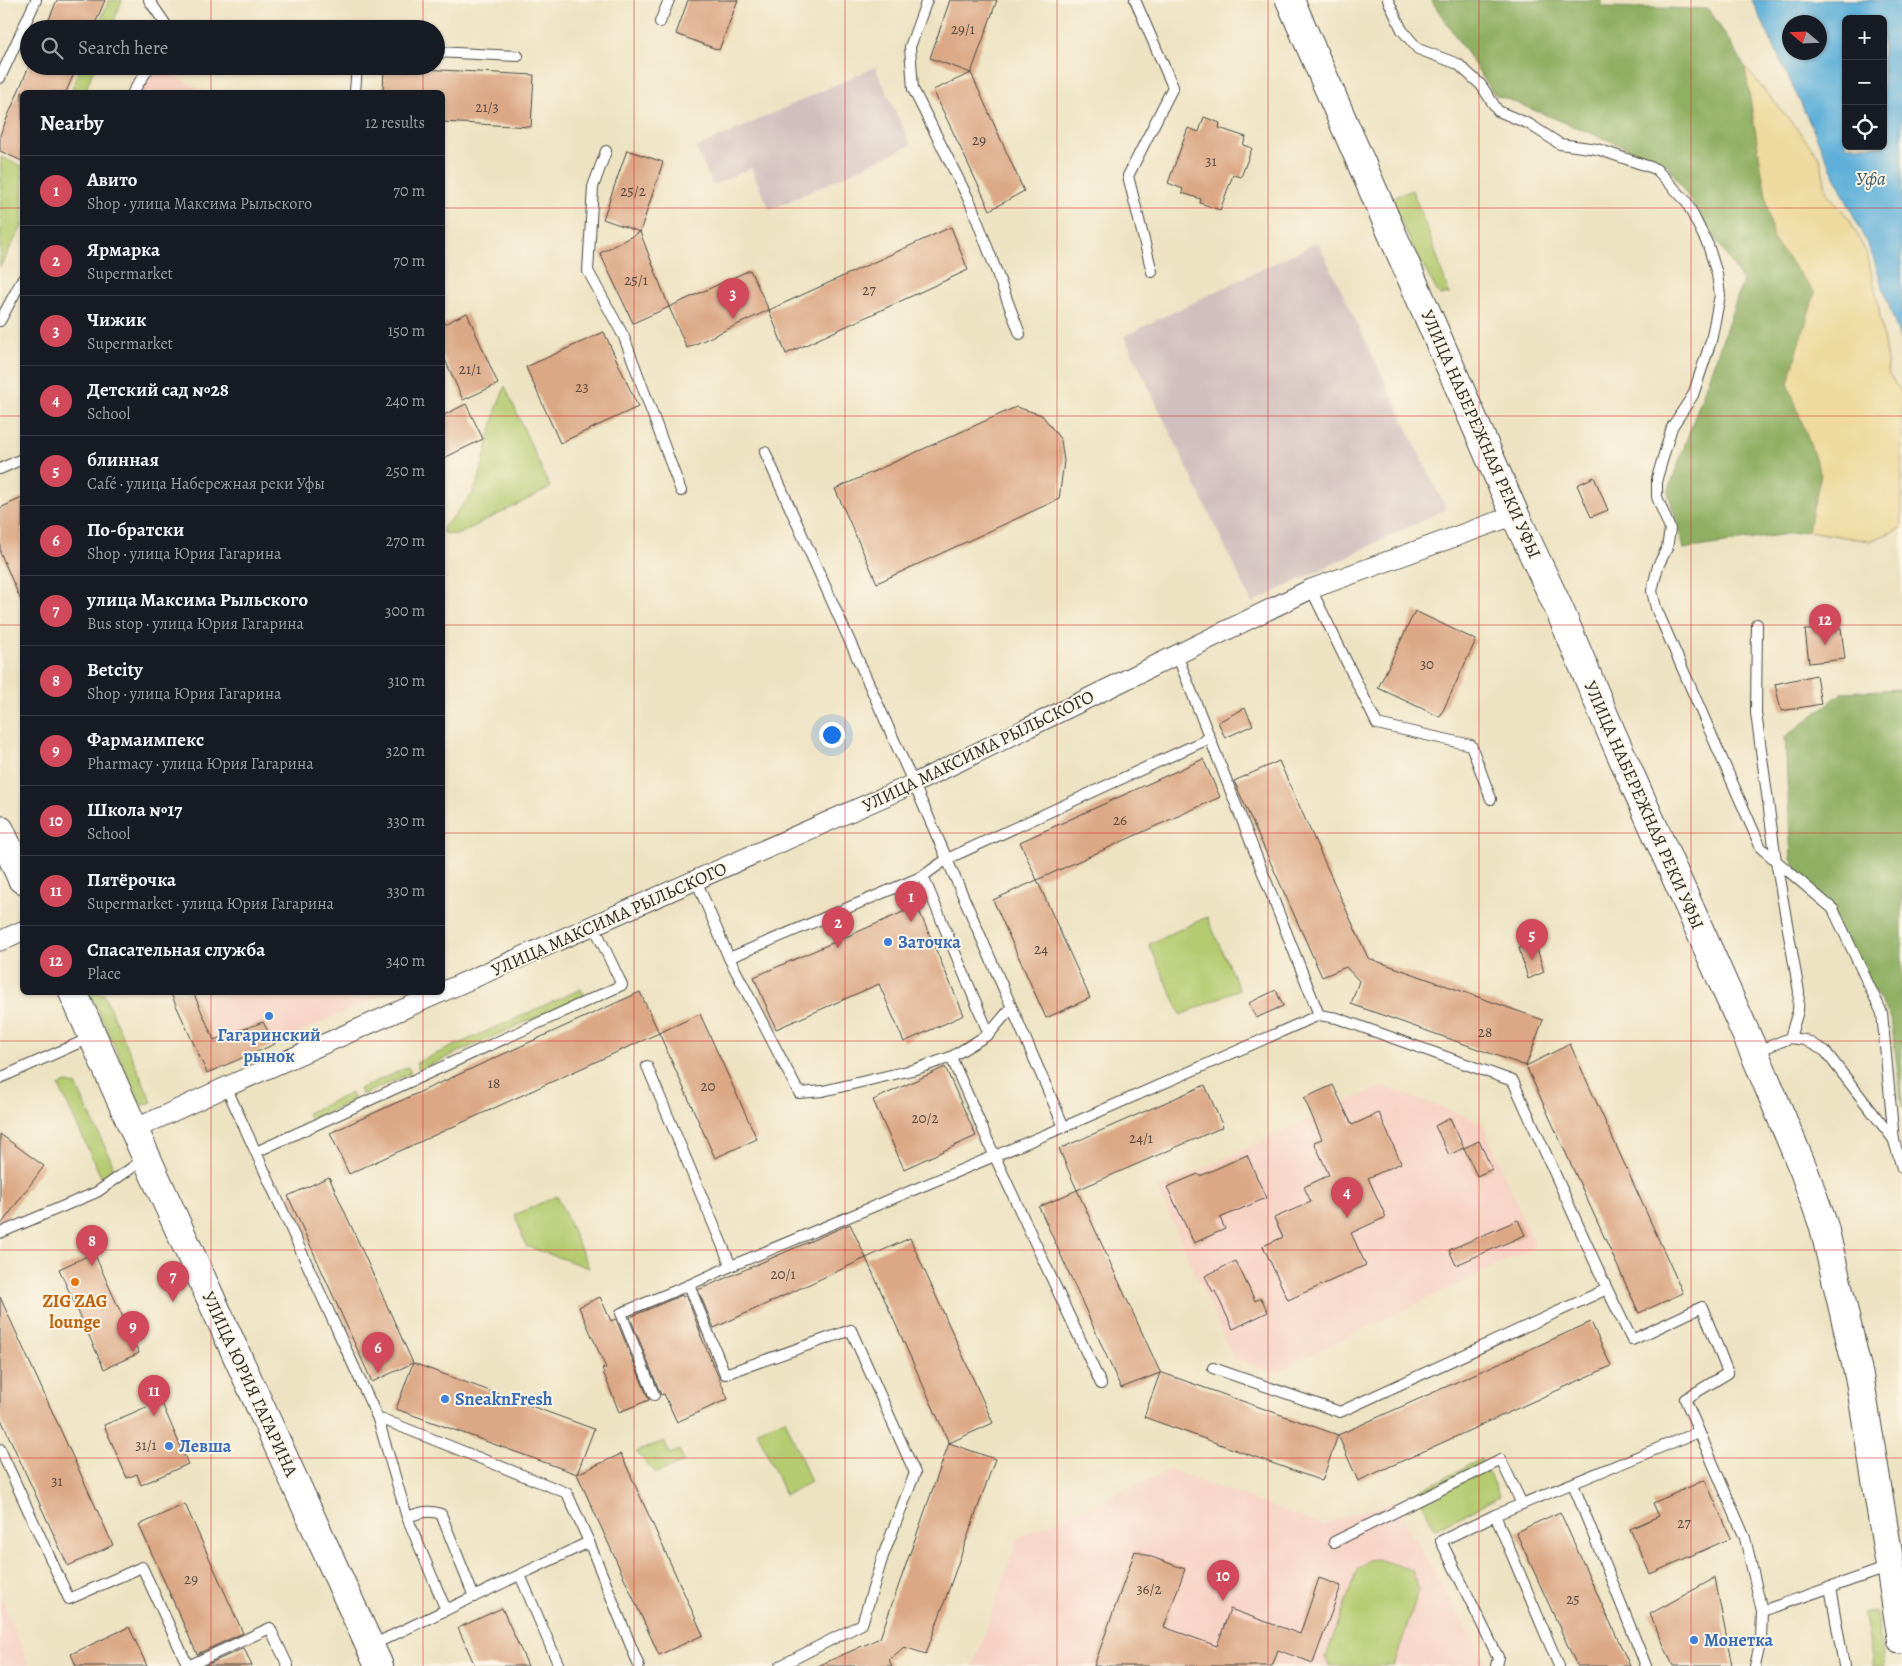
<!DOCTYPE html>
<html lang="en">
<head>
<meta charset="utf-8">
<style>
	:root { --surface:#171b24; --page:#242831; --text:#f1f3f6; --muted:#9ea1a6; --line:#363941; --accent:#d1495b }
	body { margin:0; font-family:Alegreya,serif; background:var(--page); color:var(--text) }
	.controls { position:absolute; right:15px; top:15px; display:grid; overflow:hidden; border-radius:8px; box-shadow:0 1px 4px #0004 }
	.controls button { width:45px; height:45px; display:grid; place-items:center; padding:0; border:0; border-bottom:1px solid var(--line); background:var(--surface); color:var(--text); font:25px sans-serif }
	.compass { position:absolute; left:1782px; top:15px; width:45px; height:45px; border-radius:50%; background:var(--surface); box-shadow:0 1px 4px #0004; rotate:289deg }
	.you { position:absolute; left:831px; top:734px; width:18px; height:18px; margin:-12px; border:4px solid #fff; border-radius:50%; background:#1a73e8; box-shadow:0 0 0 8px #1a73e833 }
	.badge { display:grid; place-items:center; width:32px; height:32px; border-radius:50%; background:var(--accent); color:#fff; font-size:16px; font-weight:700 }
	.pin { position:absolute; translate:-50% -41px; filter:drop-shadow(0 1px 2px #0008) }
	.pin::after { content:''; position:absolute; top:26px; width:18px; height:15px; background:inherit; clip-path:polygon(0 0,100% 0,50% 100%) }
	.list { margin:0; padding:0; list-style:none }
	h2 { display:flex; justify-content:space-between; align-items:center; height:65px; margin:0; padding:0 20px; font-size:21px }
	h2 small { font-size:16px; font-weight:400; color:var(--muted) }
	.list li { display:grid; grid-template-columns:32px 1fr auto; gap:15px; align-items:center; box-sizing:border-box; height:70px; padding:0 20px; border-top:1px solid var(--line) }
	.list b { display:block; font-size:19px; white-space:nowrap }
	.list p { margin:0; font-size:16px; white-space:nowrap; color:var(--muted) }
	.list em { font-size:16px; font-style:normal; color:var(--muted) }
	.icon { flex:none; width:28px; height:28px; fill:none; stroke:currentColor; stroke-width:2; stroke-linecap:round; stroke-linejoin:round }
	.map { position:relative; flex:none; width:1902px; height:1666px; overflow:hidden }
	.search { position:absolute; background:var(--surface); box-shadow:0 1px 4px #0004; left:20px; top:20px; width:425px; height:55px; display:flex; align-items:center; gap:12px; box-sizing:border-box; padding:0 18px; border-radius:28px; color:var(--muted); font-size:19px }
	.panel { position:absolute; background:var(--surface); box-shadow:0 1px 4px #0004; left:20px; top:90px; width:425px; height:905px; border-radius:8px }
	.map>svg:first-child { display:block }
	.built { fill:#f6d2c4 }
	.industrial { fill:#d1bfbe }
	.green { fill:#b4cb6f; stroke:#707b4d }
	.forest { fill:#8faf62; stroke:#5d6d46 }
	.sand { fill:#eeda9e; stroke:#8c8264 }
	.water { fill:#5eb0d9; stroke:#446e82; fill-rule:evenodd }
	.building { fill:#dba784 }
	.lines { fill:none; stroke-linecap:round; stroke-linejoin:round }
	.lane-casing { stroke:#484742; stroke-width:12 }
	.street-casing { stroke:#484742; stroke-width:21 }
	.secondary-casing { stroke:#484742; stroke-width:30 }
	.lane { stroke:#fff; stroke-width:10 }
	.street { stroke:#fff; stroke-width:19 }
	.secondary { stroke:#fff; stroke-width:28 }
	.grid { fill:none; stroke:#d62828; stroke-width:1; stroke-opacity:0.55 }
	.shop-dot { fill:#3f7fe0; stroke:#fcf5e5; stroke-width:2 }
	.food-dot { fill:#e8710a; stroke:#fcf5e5; stroke-width:2 }
	.labels { text-anchor:middle; dominant-baseline:central; stroke-width:4; stroke-linejoin:round; paint-order:stroke }
	.number-label { font-size:15px; fill:#574a41 }
	.street-label { font-size:18px; fill:#2b2b2b; stroke:#fcf5e5 }
	.shop-label { font-size:18px; font-weight:bold; fill:#366cbe; stroke:#fcf5e5; text-anchor:start }
	.food-label { font-size:18px; font-weight:bold; fill:#c56008; stroke:#fcf5e5 }
	.water-label { font-size:19px; font-style:italic; fill:#3d5a68; stroke:#fcf5e5 }
</style>
</head>
<body>
<div class="map">
<svg width="1902" height="1666" viewBox="0 0 1902 1666">
	<rect width="100%" height="100%" fill="#fcf5e5"/>
	<filter id="ink" filterUnits="userSpaceOnUse"><feTurbulence type="fractalNoise" baseFrequency=".02" numOctaves="2"/><feDisplacementMap in="SourceGraphic" scale="10" xChannelSelector="R" yChannelSelector="G"/><feConvolveMatrix kernelMatrix="1 2 1 2 8 2 1 2 1" color-interpolation-filters="sRGB"/></filter>
	<filter id="wash" filterUnits="userSpaceOnUse"><feTurbulence type="fractalNoise" baseFrequency=".0096" numOctaves="4" result="noise"/><feDisplacementMap in="SourceGraphic" scale="20" xChannelSelector="R" yChannelSelector="G"/><feGaussianBlur stdDeviation="1.12" result="paint"/><feColorMatrix in="noise" values="0 0 0 0 0 0 0 0 0 0 0 0 0 0 0 0 0 1.4 0 .05"/><feComposite in="paint" operator="in"/></filter>
	<g filter="url(#wash)">
		<rect width="100%" height="100%" fill="#ede3c3"/>
		<!-- built -->
		<g class="built">
			<path d="M151 66H154L206 92H139Z"/>
			<path d="M193 993H386L226 1066Z"/>
			<path d="M1382 1086 1483 1123 1535 1247 1273 1373 1233 1358 1158 1189Z"/>
			<path d="M1170 1470 1322 1525 1393 1501 1488 1666H973L1018 1537Z"/>
			<path d="M0 1594 29 1666H0Z"/>
		</g>
		<!-- industrial -->
		<g class="industrial">
			<path d="M875 67 911 145 770 210 751 168 713 185 696 148Z"/>
			<path d="M1318 242 1446 509 1252 603 1124 336Z"/>
		</g>
		<!-- green -->
		<g class="green">
			<path d="M109 0H122L111 29H97Z"/>
			<path d="M81 66H95L85 92H71Z"/>
			<path d="M1 157 22 166V226L0 267Z"/>
			<path d="M1412 190 1435 250 1449 294 1440 296 1418 257 1390 199Z"/>
			<path d="M505 386 550 488 457 535 443 533V528L472 495 479 479 497 407Z"/>
			<path d="M1207 917 1239 989 1181 1015 1149 944Z"/>
			<path d="M581 989 585 995 419 1070 416 1063Z"/>
			<path d="M90 993H103L152 1102 142 1106Z"/>
			<path d="M408 1067 411 1073 362 1095 359 1089Z"/>
			<path d="M66 1083 76 1085 112 1162 113 1169 109 1174 101 1177 59 1086Z"/>
			<path d="M351 1093 354 1100 311 1120 307 1113Z"/>
			<path d="M557 1196 589 1268 526 1246 515 1215Z"/>
			<path d="M785 1419 811 1482 785 1495 757 1430Z"/>
			<path d="M664 1441 670 1454 679 1450 684 1462 656 1473 636 1452Z"/>
			<path d="M1481 1459 1500 1496 1435 1529 1417 1492Z"/>
			<path d="M1377 1559 1412 1570 1419 1590 1394 1666H1330L1326 1657 1357 1570 1368 1560Z"/>
			<path d="M1875 1611 1885 1666H1873L1863 1613Z"/>
		</g>
		<!-- forest -->
		<g class="forest">
			<path d="M1431 0H1602V7L1709 9 1745 67 1773 239 1815 293 1788 383 1821 475 1808 531 1684 549 1668 492 1743 281 1667 164 1494 94Z"/>
			<path d="M1902 689V1107L1891 1018 1791 859 1785 737 1843 692Z"/>
		</g>
		<!-- sand -->
		<path class="sand" d="M1745 67 1798 130 1820 158 1827 193 1850 220 1868 257 1878 303 1889 375 1902 393V528L1870 541 1808 531 1821 475 1788 383 1815 293 1773 239Z"/>
		<!-- water -->
		<path class="water" d="M1752 0H1902V345L1873 257ZM1846 19H1883V146H1846ZM1790 22H1820V52H1790Z"/>
		<g id="blocks">
			<!-- building -->
			<g class="building">
				<path d="M57 0H105L93 29H45Z"/>
				<path d="M688 0H738L719 50 676 34Z"/>
				<path d="M950 0H997L971 73 930 58Z"/>
				<path d="M29 66H77L66 92H22V161L0 151V135Z"/>
				<path d="M384 67 534 75 531 127 442 122V92H383Z"/>
				<path d="M971 73 1024 191 990 210 933 90Z"/>
				<path d="M1204 117 1220 123 1219 128 1246 137 1243 145 1252 148 1241 177 1233 175 1220 210 1200 203 1201 199 1182 193 1183 189 1168 183 1188 128 1199 132Z"/>
				<path d="M627 150 663 162 640 232 603 219Z"/>
				<path d="M951 227 968 270 786 354 769 310Z"/>
				<path d="M640 232 669 307 633 323 600 253Z"/>
				<path d="M750 270 769 310 687 348 669 307Z"/>
				<path d="M467 313 498 384 463 400 442 353V325Z"/>
				<path d="M604 332 638 407 560 443 526 367Z"/>
				<path d="M466 404 483 439 442 459V416Z"/>
				<path d="M1016 407 1042 415 1061 440 1064 461 1059 499 877 583 835 489Z"/>
				<path d="M1594 477 1608 510 1591 517 1577 485Z"/>
				<path d="M22 498V603L0 552V508Z"/>
				<path d="M1415 611 1476 640 1440 717 1378 688Z"/>
				<path d="M1841 628 1845 659 1809 663 1805 630Z"/>
				<path d="M1816 675 1821 704 1781 711 1775 684Z"/>
				<path d="M1245 708 1253 725 1225 738 1218 722Z"/>
				<path d="M1203 759 1220 797 1037 880 1020 842Z"/>
				<path d="M1279 761 1368 958 1543 1020 1526 1066 1351 1004 1359 981 1346 967 1322 977 1234 781Z"/>
				<path d="M1037 880 1090 998 1046 1018 993 900Z"/>
				<path d="M917 906 964 1015 904 1042 879 984 776 1029 754 977Z"/>
				<path d="M1535 942 1544 972 1528 979 1519 948Z"/>
				<path d="M1276 990 1283 1006 1256 1018 1249 1003Z"/>
				<path d="M170 992H193L214 1040 263 1022 275 1044 207 1073Z"/>
				<path d="M640 992 659 1033 349 1174 330 1133Z"/>
				<path d="M700 1014 757 1139 715 1158 659 1033Z"/>
				<path d="M1570 1044 1683 1293 1639 1313 1526 1066Z"/>
				<path d="M945 1067 976 1136 904 1169 873 1100Z"/>
				<path d="M1205 1085 1223 1127 1077 1190 1059 1149Z"/>
				<path d="M1333 1085 1352 1125 1379 1113 1401 1163 1368 1178 1386 1217 1351 1233 1366 1265 1288 1300 1263 1246 1283 1237 1274 1218 1311 1202 1304 1187 1329 1175 1314 1142 1322 1139 1304 1098Z"/>
				<path d="M1450 1118 1464 1148 1449 1155 1435 1126Z"/>
				<path d="M0 1134 44 1166 0 1226Z"/>
				<path d="M1479 1141 1492 1169 1477 1176 1464 1148Z"/>
				<path d="M1247 1155 1266 1198 1220 1218 1225 1229 1194 1243 1167 1187 1198 1174 1200 1176Z"/>
				<path d="M329 1177 413 1363 372 1382 288 1196Z"/>
				<path d="M1077 1190 1160 1372 1338 1435 1322 1481 1144 1417 1160 1373 1121 1388 1039 1207Z"/>
				<path d="M1518 1220 1525 1235 1456 1265 1449 1250Z"/>
				<path d="M850 1224 866 1258 714 1328 698 1290Z"/>
				<path d="M910 1238 993 1423 949 1443 995 1459 926 1654 904 1647 889 1660 892 1666H818L880 1638 949 1443 866 1258Z"/>
				<path d="M94 1253 139 1353 104 1369 59 1269Z"/>
				<path d="M1236 1261 1255 1301 1261 1298 1268 1312 1233 1329 1215 1291 1213 1292 1205 1276Z"/>
				<path d="M682 1295 683 1297 686 1295 701 1334H700L728 1399 677 1422 664 1394 661 1395 630 1317Z"/>
				<path d="M0 1297 113 1545 68 1566 0 1417Z"/>
				<path d="M600 1297 611 1321 616 1319 649 1400 619 1412 602 1369 606 1368 579 1307Z"/>
				<path d="M1591 1322 1611 1366 1358 1481 1338 1435Z"/>
				<path d="M413 1363 594 1429 577 1474 621 1454 703 1635 659 1655 577 1474 396 1409Z"/>
				<path d="M161 1401 188 1464 141 1485 137 1474 127 1478 104 1425Z"/>
				<path d="M1705 1480 1731 1538 1650 1574 1630 1529 1659 1516 1653 1503Z"/>
				<path d="M185 1504 243 1633 197 1654 139 1525Z"/>
				<path d="M1560 1512 1630 1666H1577L1516 1532Z"/>
				<path d="M1135 1551 1185 1569 1164 1627 1217 1646 1230 1609 1300 1634 1319 1578 1341 1586 1313 1663 1278 1650 1272 1666H1094Z"/>
				<path d="M1715 1578 1732 1666H1673L1650 1614Z"/>
				<path d="M502 1608 528 1666H475L458 1628Z"/>
				<path d="M129 1627 147 1666H76L71 1654Z"/>
				<path d="M244 1648 252 1666H204Z"/>
			</g>
		</g>
	</g>
	<g filter="url(#ink)">
		<use href="#blocks" fill-opacity="0" stroke="#484742" stroke-width="1"/>
		<g class="lines">
			<!-- lane casing -->
			<g class="lane-casing">
				<g id="lane">
					<path d="M149 0 169 29"/>
					<path d="M927 0 910 47 913 89 971 204 1020 334"/>
					<path d="M1135 0 1173 87 1128 176 1152 272"/>
					<path d="M1388 0 1402 30 1418 49 1458 64 1481 85 1498 111 1529 124 1560 144 1597 149 1656 169 1686 201 1708 245 1717 274 1720 295 1711 341 1693 395 1672 427 1657 478V497L1670 529 1667 548 1658 566 1652 591 1656 608 1761 848 1833 909 1882 1013 1894 1141 1902 1168"/>
					<path d="M660 22 669 0"/>
					<path d="M436 52 518 56"/>
					<path d="M0 78 36 0"/>
					<path d="M133 92 150 66"/>
					<path d="M355 92 357 66"/>
					<path d="M606 151 593 187 588 271 624 337 681 491"/>
					<path d="M0 321 22 280"/>
					<path d="M765 452 929 818 1064 1127 731 1266 689 1285 725 1374 851 1330 915 1473 883 1556 862 1624 780 1666"/>
					<path d="M0 469 22 459"/>
					<path d="M1311 589 1377 724 1471 745 1491 799"/>
					<path d="M1757 624 1756 713 1776 861 1799 992 1798 1011 1790 1038"/>
					<path d="M923 876 989 1034"/>
					<path d="M696 880 729 958 799 1093 823 1091 916 1069 951 1057 989 1034 1011 1008"/>
					<path d="M729 958 923 876 947 859 1210 738"/>
					<path d="M1755 1052 1790 1038 1805 1040 1825 1051 1894 1140"/>
					<path d="M951 1057 995 1157 1101 1384"/>
					<path d="M647 1066 731 1266"/>
					<path d="M0 1078 92 1037"/>
					<path d="M226 1087 378 1419 387 1421 567 1493 589 1542"/>
					<path d="M1064 1127 1319 1015 1177 655"/>
					<path d="M256 1152 622 985 594 926"/>
					<path d="M0 1233 97 1192 146 1158"/>
					<path d="M1607 1289 1632 1340 1702 1307 1728 1373 1685 1399 1745 1538 1762 1611 1889 1567"/>
					<path d="M1213 1368 1340 1412 1607 1289 1513 1081 1337 1018 1319 1015"/>
					<path d="M654 1395 621 1313 689 1285"/>
					<path d="M378 1419 407 1517 446 1610"/>
					<path d="M0 1449 69 1599 142 1567 188 1666 270 1628 288 1666"/>
					<path d="M1573 1484 1646 1666"/>
					<path d="M1495 1515 1441 1541 1498 1657 1496 1666"/>
					<path d="M407 1517C419 1513 429 1509 441 1514L474 1597"/>
					<path d="M1334 1542 1501 1460 1522 1504"/>
					<path d="M520 1575 559 1666"/>
					<path d="M1830 1587 1844 1666"/>
					<path d="M370 1646 589 1542 639 1666"/>
					<path d="M1559 1666 1495 1515 1698 1432"/>
					<path d="M1755 1666 1761 1640 1762 1611"/>
				</g>
			</g>
			<!-- street casing -->
			<g class="street-casing">
				<g id="street">
					<path d="M0 941 22 931"/>
					<path d="M442 992 913 784 1311 589 1515 515"/>
					<path d="M135 1129 226 1087 442 992"/>
				</g>
			</g>
			<!-- secondary casing -->
			<g class="secondary-casing">
				<g id="secondary">
					<path d="M1290 0 1515 515 1560 611 1612 734 1754 1052 1804 1171 1824 1227 1860 1381 1902 1640"/>
					<path d="M0 830 22 879"/>
					<path d="M73 992 152 1170 379 1666"/>
				</g>
			</g>
			<!-- lane -->
			<use href="#lane" class="lane"/>
			<!-- street -->
			<use href="#street" class="street"/>
			<!-- secondary -->
			<use href="#secondary" class="secondary"/>
		</g>
	</g>
	<!-- grid -->
	<path class="grid" d="M211 0V29M423 0V29M634 0V1666M845 0V1666M1057 0V1666M1268 0V1666M1479 0V1666M1691 0V1666M211 66V92M423 66V92M0 208H22M442 208H1902M0 416H22M442 416H1902M0 625H22M442 625H1902M0 833H22M442 833H1902M211 992V1666M423 992V1666M0 1041H1902M0 1250H1902M0 1458H1902"/>
	<!-- markers -->
	<g class="shop-dot">
		<circle cx="888" cy="942" r="5"/>
		<circle cx="269" cy="1016" r="5"/>
		<circle cx="445" cy="1399" r="5"/>
		<circle cx="169" cy="1446" r="5"/>
		<circle cx="1694" cy="1640" r="5"/>
	</g>
	<circle class="food-dot" cx="75" cy="1282" r="5"/>
	<g class="labels">
		<!-- number labels -->
		<g class="number-label">
			<text x="963" y="29">29/1</text>
			<text x="487" y="107">21/3</text>
			<text x="979" y="140">29</text>
			<text x="1211" y="161">31</text>
			<text x="633" y="191">25/2</text>
			<text x="636" y="280">25/1</text>
			<text x="869" y="290">27</text>
			<text x="470" y="369">21/1</text>
			<text x="582" y="387">23</text>
			<text x="1427" y="664">30</text>
			<text x="1120" y="820">26</text>
			<text x="1041" y="949">24</text>
			<text x="1485" y="1032">28</text>
			<text x="494" y="1083">18</text>
			<text x="708" y="1086">20</text>
			<text x="925" y="1118">20/2</text>
			<text x="1141" y="1138">24/1</text>
			<text x="783" y="1274">20/1</text>
			<text x="146" y="1445">31/1</text>
			<text x="57" y="1481">31</text>
			<text x="1684" y="1523">27</text>
			<text x="191" y="1579">29</text>
			<text x="1149" y="1589">36/2</text>
			<text x="1573" y="1599">25</text>
		</g>
		<!-- street labels -->
		<g class="street-label">
			<text transform="translate(1481 434) rotate(66)">УЛИЦА НАБЕРЕЖНАЯ РЕКИ УФЫ</text>
			<text transform="translate(978 751) rotate(-26)">УЛИЦА МАКСИМА РЫЛЬСКОГО</text>
			<text transform="translate(1644 805) rotate(66)">УЛИЦА НАБЕРЕЖНАЯ РЕКИ УФЫ</text>
			<text transform="translate(609 919) rotate(-24)">УЛИЦА МАКСИМА РЫЛЬСКОГО</text>
			<text transform="translate(250 1384) rotate(65)">УЛИЦА ЮРИЯ ГАГАРИНА</text>
		</g>
		<!-- shop labels -->
		<g class="shop-label">
			<text x="898" y="942">Заточка</text>
			<text x="269" y="1035" text-anchor="middle">Гагаринский<tspan x="269" dy="21">рынок</tspan></text>
			<text x="455" y="1399">SneaknFresh</text>
			<text x="179" y="1446">Левша</text>
			<text x="1704" y="1640">Монетка</text>
		</g>
		<!-- food labels -->
		<g class="food-label">
			<text x="75" y="1301">ZIG ZAG<tspan x="75" dy="21">lounge</tspan></text>
		</g>
		<!-- water labels -->
		<g class="water-label">
			<text x="1871" y="179">Уфа</text>
		</g>
	</g>
</svg>
<div class="controls">
<button>+</button>
<button>−</button>
<button><svg class="icon" aria-label="locate" viewBox="0 0 24 24"><circle cx="12" cy="12" r="6"/><path d="M12 2v4M12 18v4M2 12h4M18 12h4"/></svg></button>
</div>
<svg class="compass" viewBox="-18 -18 36 36"><path d="M0-13l5 13h-10z" fill="#e53935"/><path d="M0 13l5-13h-10z" fill="#9ea1a6"/></svg>
<div class="you"></div>
<div class="pin badge" style="left:911px;top:922px">1</div>
<div class="pin badge" style="left:838px;top:948px">2</div>
<div class="pin badge" style="left:733px;top:319px">3</div>
<div class="pin badge" style="left:1347px;top:1218px">4</div>
<div class="pin badge" style="left:1532px;top:960px">5</div>
<div class="pin badge" style="left:378px;top:1373px">6</div>
<div class="pin badge" style="left:173px;top:1302px">7</div>
<div class="pin badge" style="left:92px;top:1266px">8</div>
<div class="pin badge" style="left:133px;top:1352px">9</div>
<div class="pin badge" style="left:1223px;top:1601px">10</div>
<div class="pin badge" style="left:154px;top:1416px">11</div>
<div class="pin badge" style="left:1825px;top:645px">12</div>
<div class="search"><svg class="icon" aria-label="search" viewBox="0 0 24 24"><circle cx="10" cy="10" r="6"/><path d="M15 15l6 6"/></svg>Search here</div>
<section class="panel">
<h2>Nearby<small>12 results</small></h2>
<ul class="list">
<li><span class="badge">1</span><div><b>Авито</b><p>Shop · улица Максима Рыльского</p></div><em>70 m</em></li>
<li><span class="badge">2</span><div><b>Ярмарка</b><p>Supermarket</p></div><em>70 m</em></li>
<li><span class="badge">3</span><div><b>Чижик</b><p>Supermarket</p></div><em>150 m</em></li>
<li><span class="badge">4</span><div><b>Детский сад №28</b><p>School</p></div><em>240 m</em></li>
<li><span class="badge">5</span><div><b>блинная</b><p>Café · улица Набережная реки Уфы</p></div><em>250 m</em></li>
<li><span class="badge">6</span><div><b>По-братски</b><p>Shop · улица Юрия Гагарина</p></div><em>270 m</em></li>
<li><span class="badge">7</span><div><b>улица Максима Рыльского</b><p>Bus stop · улица Юрия Гагарина</p></div><em>300 m</em></li>
<li><span class="badge">8</span><div><b>Betcity</b><p>Shop · улица Юрия Гагарина</p></div><em>310 m</em></li>
<li><span class="badge">9</span><div><b>Фармаимпекс</b><p>Pharmacy · улица Юрия Гагарина</p></div><em>320 m</em></li>
<li><span class="badge">10</span><div><b>Школа №17</b><p>School</p></div><em>330 m</em></li>
<li><span class="badge">11</span><div><b>Пятёрочка</b><p>Supermarket · улица Юрия Гагарина</p></div><em>330 m</em></li>
<li><span class="badge">12</span><div><b>Спасательная служба</b><p>Place</p></div><em>340 m</em></li>
</ul>
</section>
</div>
</body>
</html>
